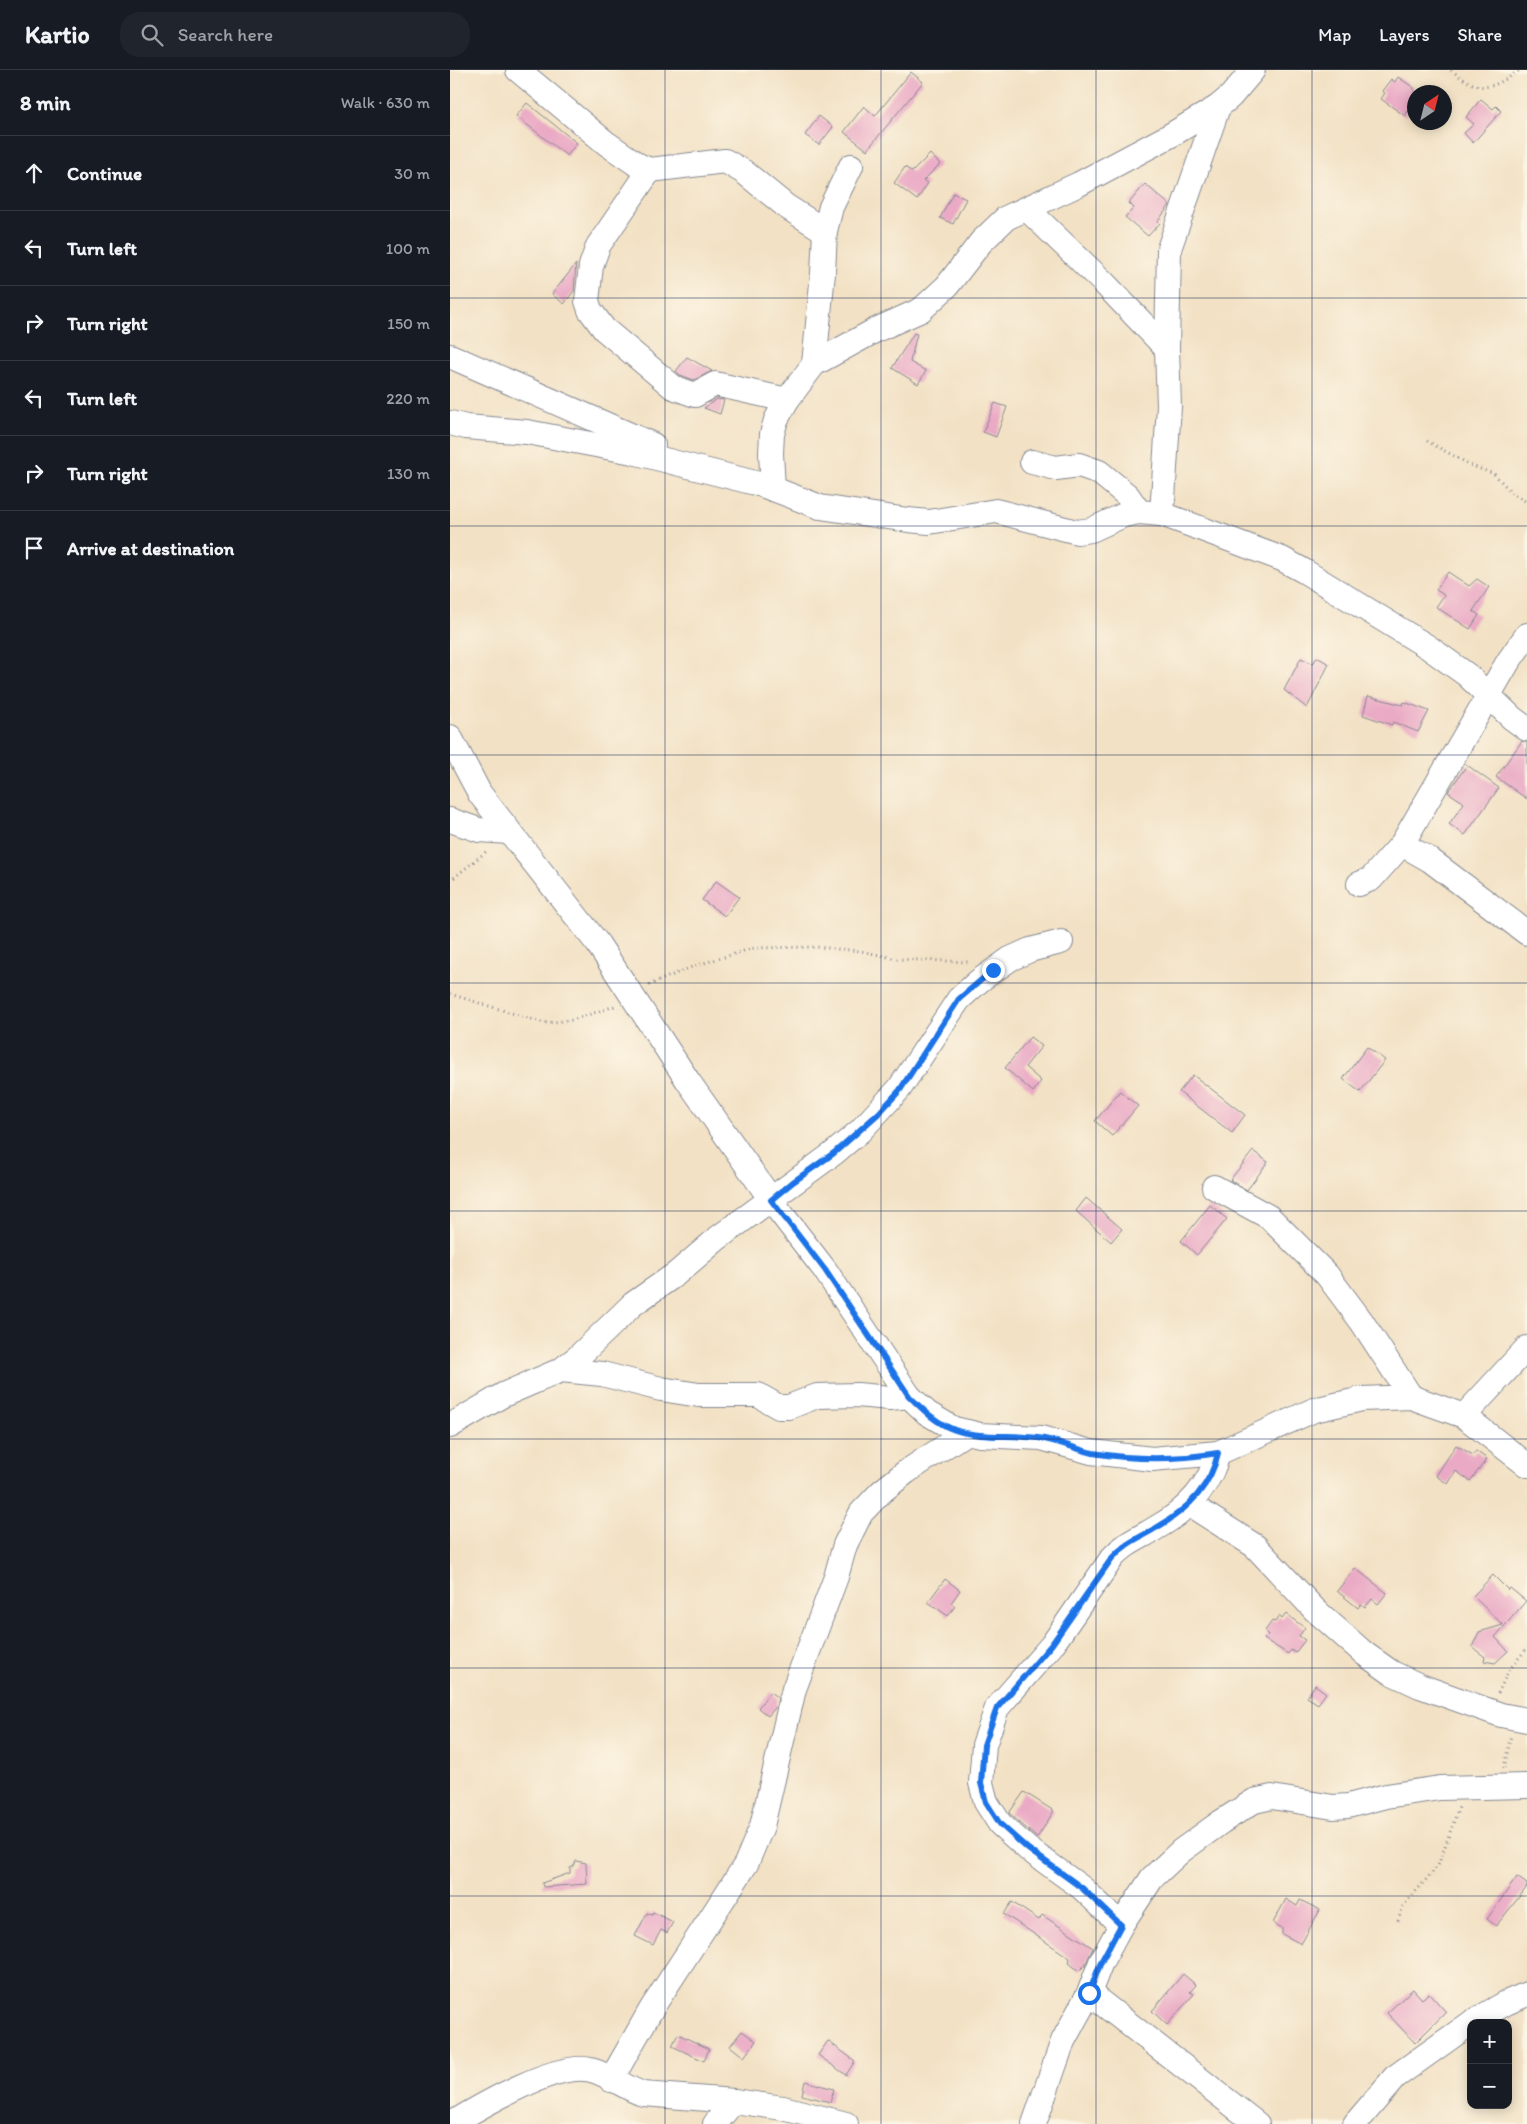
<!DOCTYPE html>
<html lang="en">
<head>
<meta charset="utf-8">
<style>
	:root { --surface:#171b24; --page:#20242c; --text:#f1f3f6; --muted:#9ea1a6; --line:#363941 }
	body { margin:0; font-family:Itim,sans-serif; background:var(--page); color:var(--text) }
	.controls { position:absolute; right:15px; bottom:15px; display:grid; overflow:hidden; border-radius:10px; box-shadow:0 2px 12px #0003 }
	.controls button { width:45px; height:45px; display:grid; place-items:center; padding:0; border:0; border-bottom:1px solid var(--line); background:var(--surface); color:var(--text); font:25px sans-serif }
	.compass { position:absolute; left:957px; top:15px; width:45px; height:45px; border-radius:50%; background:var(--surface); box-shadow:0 2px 12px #0003; rotate:35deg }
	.stop { position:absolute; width:15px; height:15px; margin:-11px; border:4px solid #1a73e8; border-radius:50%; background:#fff }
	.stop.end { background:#1a73e8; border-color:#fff; box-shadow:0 1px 5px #0008 }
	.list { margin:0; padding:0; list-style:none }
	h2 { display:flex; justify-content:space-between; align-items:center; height:65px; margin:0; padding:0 20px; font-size:21px }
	h2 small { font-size:16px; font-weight:400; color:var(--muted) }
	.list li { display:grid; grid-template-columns:32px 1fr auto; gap:15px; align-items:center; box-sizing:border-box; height:75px; padding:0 20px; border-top:1px solid var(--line) }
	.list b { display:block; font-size:19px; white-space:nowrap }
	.list em { font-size:16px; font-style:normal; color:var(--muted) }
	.icon { flex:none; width:28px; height:28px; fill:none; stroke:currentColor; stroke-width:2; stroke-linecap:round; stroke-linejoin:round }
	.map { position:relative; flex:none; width:1077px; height:2054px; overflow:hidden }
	header { display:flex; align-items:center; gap:30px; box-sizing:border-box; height:70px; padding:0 25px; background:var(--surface); border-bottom:1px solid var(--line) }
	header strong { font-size:24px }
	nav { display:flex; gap:28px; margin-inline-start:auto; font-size:18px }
	.search { width:350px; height:45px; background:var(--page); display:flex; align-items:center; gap:12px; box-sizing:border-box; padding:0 18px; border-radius:20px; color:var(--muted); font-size:19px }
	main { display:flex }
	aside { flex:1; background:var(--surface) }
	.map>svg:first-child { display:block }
	.building { fill:#eaaac5 }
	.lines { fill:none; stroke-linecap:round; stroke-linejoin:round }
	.minor-casing { stroke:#868891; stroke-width:26 }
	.path { stroke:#868891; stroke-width:3; stroke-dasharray:1 4; stroke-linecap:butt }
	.minor { stroke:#fff; stroke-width:24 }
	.route { stroke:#1a73e8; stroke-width:6 }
	.grid { fill:none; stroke:#1b2f5e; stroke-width:1; stroke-opacity:0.55 }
</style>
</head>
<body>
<header>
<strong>Kartio</strong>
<div class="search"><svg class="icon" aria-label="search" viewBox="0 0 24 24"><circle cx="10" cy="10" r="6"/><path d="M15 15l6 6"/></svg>Search here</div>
<nav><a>Map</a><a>Layers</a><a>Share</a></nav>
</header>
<main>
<aside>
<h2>8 min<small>Walk · 630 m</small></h2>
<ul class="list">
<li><svg class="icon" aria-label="ahead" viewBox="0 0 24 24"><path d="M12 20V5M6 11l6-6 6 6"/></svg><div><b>Continue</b></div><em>30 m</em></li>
<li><svg class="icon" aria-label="left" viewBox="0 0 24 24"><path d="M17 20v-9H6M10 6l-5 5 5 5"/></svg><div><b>Turn left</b></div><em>100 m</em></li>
<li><svg class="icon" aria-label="right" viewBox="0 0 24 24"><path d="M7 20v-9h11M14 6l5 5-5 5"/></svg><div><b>Turn right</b></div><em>150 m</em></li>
<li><svg class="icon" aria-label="left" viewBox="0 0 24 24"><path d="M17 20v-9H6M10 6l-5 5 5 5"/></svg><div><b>Turn left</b></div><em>220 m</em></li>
<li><svg class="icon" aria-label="right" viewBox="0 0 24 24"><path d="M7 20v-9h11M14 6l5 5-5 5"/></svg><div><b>Turn right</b></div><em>130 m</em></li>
<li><svg class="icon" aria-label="arrive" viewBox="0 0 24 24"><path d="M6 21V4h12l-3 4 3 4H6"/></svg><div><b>Arrive at destination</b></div></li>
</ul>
</aside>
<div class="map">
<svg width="1077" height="2054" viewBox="0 0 1077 2054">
	<rect width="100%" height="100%" fill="#fcf5e5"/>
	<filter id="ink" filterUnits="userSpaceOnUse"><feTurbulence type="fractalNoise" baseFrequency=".02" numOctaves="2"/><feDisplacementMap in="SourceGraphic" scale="10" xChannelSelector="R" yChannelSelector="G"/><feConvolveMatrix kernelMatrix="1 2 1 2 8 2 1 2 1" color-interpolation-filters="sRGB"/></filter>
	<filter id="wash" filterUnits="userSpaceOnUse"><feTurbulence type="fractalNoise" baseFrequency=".0096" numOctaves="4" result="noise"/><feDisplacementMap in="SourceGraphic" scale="20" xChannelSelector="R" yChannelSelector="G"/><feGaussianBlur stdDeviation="1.12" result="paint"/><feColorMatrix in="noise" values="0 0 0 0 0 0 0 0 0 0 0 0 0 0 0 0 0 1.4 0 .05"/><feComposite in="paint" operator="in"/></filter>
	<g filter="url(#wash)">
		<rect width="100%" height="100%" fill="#f2e1c4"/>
		<g id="blocks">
			<!-- building -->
			<g class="building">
				<path d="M461 2 473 12 417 80 394 62 414 36 425 46Z"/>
				<path d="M948 7 964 18V46L958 41 955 46 931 29 935 23 932 21 941 9 945 12Z"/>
				<path d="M1031 29 1043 39 1046 36 1051 41 1023 73 1014 63 1024 54 1016 47Z"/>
				<path d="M77 33 127 73 117 86 66 46Z"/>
				<path d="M369 46 383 57 369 75 355 65Z"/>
				<path d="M480 84 490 94 473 111 478 113 467 130 444 113 455 97 462 102Z"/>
				<path d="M695 114 720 135 708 151 710 153 698 166 675 147 684 138 679 133Z"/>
				<path d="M503 123 516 129 503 154 490 148Z"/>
				<path d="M126 194 124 221 114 234 102 224Z"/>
				<path d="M464 263 467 264 460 292 476 301 468 314 442 298Z"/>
				<path d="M237 287 262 301 244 310 230 305 226 301Z"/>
				<path d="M267 329 274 330 270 344 254 338Z"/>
				<path d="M545 333 557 337 546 367 533 362Z"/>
				<path d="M998 502 1019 516 1027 509 1039 517 1023 541 1029 545 1020 559 986 537 994 525 986 520Z"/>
				<path d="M867 587 879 594 857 638 834 620 851 588 863 594Z"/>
				<path d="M918 626 953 635 954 632 979 641 968 662 943 652 942 655 913 645Z"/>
				<path d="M1072 671 1077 672V729L1046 707Z"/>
				<path d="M1017 695 1049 718 1015 765 999 754 1014 733 998 722Z"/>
				<path d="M266 811 289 827 275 846 252 830Z"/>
				<path d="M580 967 592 976 575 997 591 1011 583 1022 555 998Z"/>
				<path d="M917 977 935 990 910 1022 893 1009Z"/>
				<path d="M743 1005 795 1045 782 1063 729 1022Z"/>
				<path d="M670 1021 688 1036 662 1066 645 1051Z"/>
				<path d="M803 1081 818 1092 797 1120 780 1110Z"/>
				<path d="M636 1128 672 1159 661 1172 626 1141Z"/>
				<path d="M760 1135 777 1149 747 1185 731 1171Z"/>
				<path d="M1006 1375 1023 1385 1026 1381 1037 1389 1020 1411 1006 1401 998 1414 986 1406Z"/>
				<path d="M905 1498 937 1523 928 1534 922 1529 915 1537 911 1534 908 1538 887 1521Z"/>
				<path d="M1043 1505 1058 1520 1060 1518 1076 1531 1045 1567 1058 1581 1045 1593 1034 1591 1035 1587 1022 1577 1029 1562 1053 1555 1023 1526Z"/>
				<path d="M495 1509 510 1520 501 1533 505 1536 498 1546 478 1532Z"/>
				<path d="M836 1544 855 1558 849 1566 855 1570 845 1583 841 1580 838 1584 814 1569 818 1565 815 1561 822 1551 825 1552 829 1546 832 1549Z"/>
				<path d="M865 1615 876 1623 868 1634 857 1627Z"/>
				<path d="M320 1622 328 1628 326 1637 318 1646 308 1638Z"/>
				<path d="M574 1722 604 1741 587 1768 559 1743Z"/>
				<path d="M126 1791 136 1793 137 1814 93 1817 92 1813 120 1803V1798L124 1796Z"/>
				<path d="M1067 1807 1077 1814V1817L1046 1856 1037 1849Z"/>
				<path d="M836 1829 847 1836 850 1830 870 1840 851 1874 832 1864V1858L823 1853Z"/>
				<path d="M562 1832 589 1850 592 1845 643 1878 635 1895 629 1901 619 1893 620 1888 554 1844Z"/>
				<path d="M203 1842 223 1852 217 1863 211 1860 203 1875 185 1866 197 1843 202 1845Z"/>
				<path d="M733 1904 746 1915 740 1922 744 1924 717 1955 702 1941Z"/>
				<path d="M963 1919 972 1929 979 1923 996 1942 965 1973 937 1943Z"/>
				<path d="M292 1961 306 1971 294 1987 280 1976Z"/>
				<path d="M228 1964 259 1979 254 1991 222 1976Z"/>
				<path d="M378 1971 405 1991 396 2005 368 1985Z"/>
				<path d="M355 2011 384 2019 380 2032 352 2025Z"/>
			</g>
		</g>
	</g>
	<g filter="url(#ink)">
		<use href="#blocks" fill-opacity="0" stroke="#868891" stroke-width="1"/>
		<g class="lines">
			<!-- minor casing -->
			<g class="minor-casing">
				<g id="minor">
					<path d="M68 0 156 73 188 95 200 100 275 91 294 102 337 137 375 161"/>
					<path d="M200 100 148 176 141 196 137 231 140 240 154 259 223 317 245 325 265 314 337 330"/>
					<path d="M577 139 654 213 717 279"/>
					<path d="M0 286 203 375"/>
					<path d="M364 294 373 203 375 161 381 137 401 96"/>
					<path d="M0 353 16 357 77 362 183 382 313 415 370 437 458 450 479 452 546 441 627 462 641 460 674 445 689 442 712 444 832 489 854 501 978 577 1017 605 1062 648 1077 659"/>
					<path d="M582 392 606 398 629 395 649 402 678 426 689 442"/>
					<path d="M310 414 323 419 321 383 322 364 326 350 337 330 364 294 426 260 471 240 497 216 531 172 556 148 629 114 721 65 768 37 781 26 803 0"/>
					<path d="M712 444 719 336 717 279 719 179 768 37"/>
					<path d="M0 667 30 724 148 874 238 1011 327 1138 375 1200 459 1326 477 1343 504 1359 530 1365 591 1368 641 1382 702 1389 768 1383 864 1340 912 1329 961 1327 1014 1346 1077 1395"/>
					<path d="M0 750 29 760 59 762"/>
					<path d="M952 774 980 790 1077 863"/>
					<path d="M909 814 921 809 952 774 1058 592 1077 565"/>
					<path d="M764 1117 819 1147 877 1205 912 1252 961 1327"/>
					<path d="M111 1300 152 1304 211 1319 249 1325H308L329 1337H339L367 1326 407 1325 440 1328 459 1326"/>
					<path d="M1014 1346 1077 1278"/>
					<path d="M0 1356 53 1325 111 1300 128 1287 183 1234 226 1204 268 1168 384 1083 410 1061 449 1019 509 929 529 911 560 889 580 880 611 872"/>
					<path d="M739 1434 805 1476 865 1540 915 1584 942 1603 970 1616 1051 1645 1077 1650"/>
					<path d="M671 1855 632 1818 578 1779 550 1754 536 1732 531 1713 534 1675 547 1638 602 1575 662 1488C675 1473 690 1468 706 1458 736 1441 760 1416 768 1383"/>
					<path d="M639 1923 807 2054"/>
					<path d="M1021 1953 1056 1933 1077 1924"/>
					<path d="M161 2010 202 1938 296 1794 312 1756 344 1619 386 1507 395 1475 411 1443 431 1422 456 1402 517 1362"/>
					<path d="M1 2054C31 2036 107 1991 141 2000 160 2005 175 2018 193 2024L284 2031 333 2038 396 2054"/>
					<path d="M265 2054 284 2031"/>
					<path d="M584 2054 613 1971 639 1923 651 1892 671 1855 702 1808 731 1781 771 1752 804 1731 822 1727 883 1737 898 1736 936 1726 990 1718 1077 1716"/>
					<path d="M905 2054 945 2007 1021 1953"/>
				</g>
			</g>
			<!-- path -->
			<g class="path">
				<path d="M1001 0C1031 24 1040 20 1070 0"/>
				<path d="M977 371 1022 396 1044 404 1063 424 1077 432"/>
				<path d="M0 811 38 780"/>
				<path d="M199 915 244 896 304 878 366 877 411 881 447 889 520 892"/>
				<path d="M0 924 94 953 122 950 165 936"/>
				<path d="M1048 1623 1059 1600 1077 1578"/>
				<path d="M1054 1698 1061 1665"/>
				<path d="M948 1851 953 1836 988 1796 1009 1737"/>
			</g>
			<!-- minor -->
			<use href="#minor" class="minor"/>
		</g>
	</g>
	<g class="lines" filter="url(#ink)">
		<!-- route -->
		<path class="route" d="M543 900 509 929 450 1020 429 1043 384 1083 343 1112 321 1130 375 1200 459 1326C472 1339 487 1354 505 1360 532 1369 560 1364 588 1368 607 1370 625 1379 643 1383 685 1390 726 1390 768 1383 761 1416 736 1441 706 1458 689 1468 675 1473 662 1488L602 1574 547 1638 534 1675 531 1713 536 1732 550 1754 578 1779 632 1818 671 1855 651 1892 639 1923"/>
	</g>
	<!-- grid -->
	<path class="grid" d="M215 0V2054M431 0V2054M646 0V2054M862 0V2054M0 228H1077M0 456H1077M0 685H1077M0 913H1077M0 1141H1077M0 1369H1077M0 1598H1077M0 1826H1077"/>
</svg>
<div class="controls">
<button>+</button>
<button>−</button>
</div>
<svg class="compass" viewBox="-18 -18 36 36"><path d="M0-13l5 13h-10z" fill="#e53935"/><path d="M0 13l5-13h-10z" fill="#9ea1a6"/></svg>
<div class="stop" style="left:639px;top:1923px"></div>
<div class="stop end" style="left:543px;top:900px"></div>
</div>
</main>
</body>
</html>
